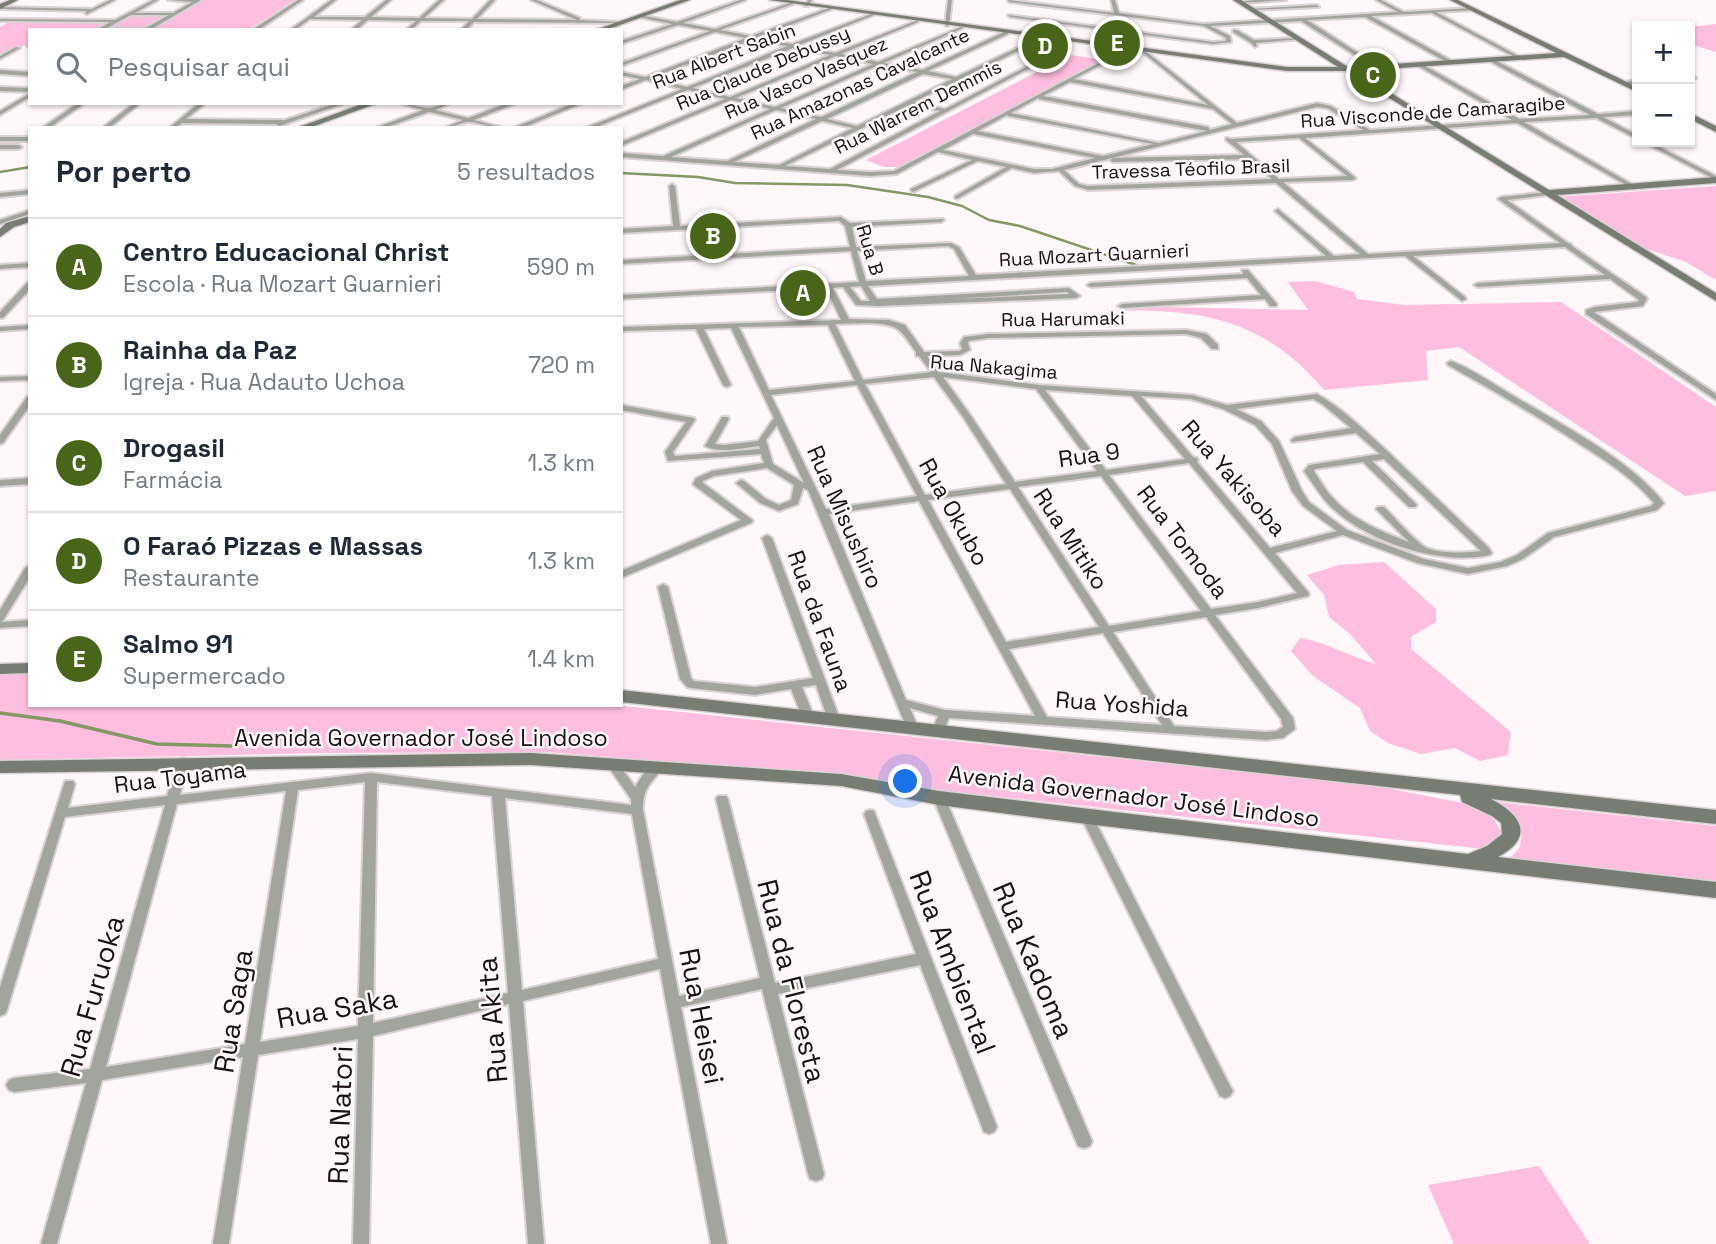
<!DOCTYPE html>
<html lang="pt">
<head>
<meta charset="utf-8">
<style>
	:root { --surface:#fff; --page:#f2f2f3; --text:#1f2937; --muted:#747a83; --line:#e0e1e3; --accent:#486519 }
	body { margin:0; font-family:"Space Grotesk",sans-serif; background:var(--page); color:var(--text) }
	.controls { position:absolute; right:21px; top:21px; display:grid; overflow:hidden; border-radius:0px; box-shadow:0 2px 5px #0004 }
	.controls button { width:63px; height:63px; display:grid; place-items:center; padding:0; border:0; border-bottom:2px solid var(--line); background:var(--surface); color:var(--text); font:35px sans-serif }
	.you { position:absolute; left:906px; top:782px; width:24px; height:24px; margin:-18px; border:5px solid #fff; border-radius:50%; background:#1a73e8; box-shadow:0 0 0 10px #1a73e833 }
	.badge { display:grid; place-items:center; width:46px; height:46px; border-radius:50%; background:var(--accent); color:#fff; font-size:23px; font-weight:700 }
	.pin { position:absolute; translate:-50% -50%; border:4px solid #fff; box-shadow:0 2px 7px #0006 }
	.list { margin:0; padding:0; list-style:none }
	h2 { display:flex; justify-content:space-between; align-items:center; height:91px; margin:0; padding:0 28px; font-size:30px }
	h2 small { font-size:23px; font-weight:400; color:var(--muted) }
	.list li { display:grid; grid-template-columns:46px 1fr auto; gap:21px; align-items:center; box-sizing:border-box; height:98px; padding:0 28px; border-top:2px solid var(--line) }
	.list b { display:block; font-size:26px; white-space:nowrap }
	.list p { margin:0; font-size:23px; white-space:nowrap; color:var(--muted) }
	.list em { font-size:23px; font-style:normal; color:var(--muted) }
	.icon { flex:none; width:38px; height:38px; fill:none; stroke:currentColor; stroke-width:2; stroke-linecap:round; stroke-linejoin:round }
	.map { position:relative; flex:none; width:1716px; height:1244px; overflow:hidden }
	.search { position:absolute; background:var(--surface); box-shadow:0 2px 5px #0004; left:28px; top:28px; width:595px; height:77px; display:flex; align-items:center; gap:18px; box-sizing:border-box; padding:0 24px; border-radius:0px; color:var(--muted); font-size:26px }
	.panel { position:absolute; background:var(--surface); box-shadow:0 2px 5px #0004; left:28px; top:126px; width:595px; height:581px; border-radius:0px }
	.map>svg:first-child { display:block }
	.green { fill:#febedf }
	.lines { fill:none; stroke-linecap:round; stroke-linejoin:round }
	.stream-far1 { stroke:#829865; stroke-width:2.5 }
	.stream { stroke:#829865; stroke-width:3.5 }
	.street-casing { stroke:#dad2d5; stroke-width:4 }
	.secondary-casing { stroke:#dad2d5; stroke-width:3 }
	.street { fill:#a2a59e; fill-rule:evenodd }
	.secondary { fill:#787d73; fill-rule:evenodd }
	.labels { text-anchor:middle; dominant-baseline:central; stroke-width:5; stroke-linejoin:round; paint-order:stroke }
	.far-street-label { font-size:19px; fill:#181115; stroke:#fff7fa }
	.street-label { font-size:23px; fill:#181115; stroke:#fff7fa }
	.near-street-label { font-size:28px; fill:#181115; stroke:#fff7fa }
</style>
</head>
<body>
<div class="map">
<svg width="1716" height="1244" viewBox="0 0 1716 1244">
	<rect width="100%" height="100%" fill="#fff7fa"/>
	<!-- green -->
	<g class="green">
		<path d="M203 0H295L247 30H152Z"/>
		<path d="M132 15H168L143 29 108 28Z"/>
		<path d="M11 21 110 22 96 30H30V43L0 56V27Z"/>
		<path d="M1716 24V52L1690 44V27Z"/>
		<path d="M1064 54 1104 60 905 167H884L866 160 1035 73Z"/>
		<path d="M1716 186V280L1686 262 1632 244 1557 197Z"/>
		<path d="M1315 281 1354 292 1357 299 1404 305 1561 302 1716 407V491L1685 496 1459 347 1426 351 1428 380 1324 390C1262 316 1195 308 1104 311L1167 307 1308 310 1288 282Z"/>
		<path d="M1384 562 1436 609V622L1411 637V649L1511 732 1508 755 1480 761 1455 748 1421 754 1388 743 1370 731 1360 708 1312 675 1291 651 1300 638C1327 642 1350 657 1376 664L1350 634 1329 617 1324 595 1307 575 1339 565Z"/>
		<path d="M0 674H30V705H615L1376 786 1468 804 1493 818 1502 833 1499 840 1483 848H1475L685 763 547 752 320 753 0 760Z"/>
		<path d="M1497 802 1716 826V883L1509 859 1519 849 1522 836 1505 808Z"/>
		<path d="M1539 1166 1590 1244H1454L1428 1185Z"/>
	</g>
	<g class="lines">
		<!-- stream-far1 -->
		<g class="stream-far1">
			<path d="M0 172 30 167"/>
			<path d="M621 173 698 177 735 183 847 185 928 197 962 206 989 220 1020 226 1136 265"/>
		</g>
		<!-- stream -->
		<path class="stream" d="M0 713 60 721 157 744 231 746"/>
		<!-- street casing -->
		<g class="street-casing">
			<g id="street">
				<path d="M110 0H115L87 14 85 13 87 11 0 9V7L92 9Z"/>
				<path d="M153 0H158L135 13H173L192 2 168 0H201L150 30H97L110 22 0 21V19L115 20ZM131 15H169L144 29 107 28Z"/>
				<path d="M298 0H303L258 30H252Z"/>
				<path d="M331 0H336L314 17H365L386 0H391L371 17 419 18 439 0H444L424 18 472 19 490 0H495L477 19 577 20 531 0H537L580 18 579 20 622 22 620 23 474 22 466 30H461L469 21H421L411 30H406L416 21 368 20 356 30H351L362 20 310 19 295 30H290Z"/>
				<path d="M740 0H746L683 23 715 29 793 2V4L720 30 751 36 832 7V9L757 38 792 44 874 13V15L797 46 835 53 918 20V22L841 54 878 62 963 26V28L884 63 922 70 1004 32H1008V34L928 71 956 77 1040 37 1042 39 1027 46 1058 53 837 170 870 172 894 171 1127 48 1129 50 1074 79 1208 105 1142 52 1144 50 1237 123 1317 103 1331 106 1370 130 1512 120 1418 66 1420 63 1519 119 1590 115 1489 61 1491 58 1598 114 1637 111V115L1603 117 1637 135V139L1596 118 1524 122 1635 186V188L1633 189 1517 123 1305 138 1356 178 1353 180 1283 182 1368 254 1560 243 1498 199 1501 197 1549 192V194L1547 195 1507 200 1568 243 1571 244 1572 246 1646 297 1647 299 1643 306 1594 312 1716 394V400L1586 314V310L1594 307 1637 302 1639 300 1610 279 1478 287 1474 285 1478 283 1605 275 1565 247 1413 256 1465 297 1466 299 1462 301 1405 256 868 286 877 299 1069 288 1080 296 1076 298 878 306 856 305 843 287 833 288 849 319 889 320 905 325 924 352 959 351 962 349 960 343 964 337 988 334 1186 330 1207 334 1218 345V349H1212L1201 338 1186 334 988 338 969 341 968 343 970 350 960 355 927 356 939 372 1039 385 1192 395 1227 405 1317 394C1342 408 1363 429 1384 448 1419 481 1454 515 1489 548L1492 553 1490 555C1440 566 1367 542 1330 506 1320 496 1313 483 1304 471L1309 465 1380 454 1356 433 1292 442 1291 440 1295 437 1351 428 1322 404 1313 399 1236 409 1261 421 1279 441 1302 491 1309 502 1347 530 1424 559 1468 568 1500 562 1517 555 1548 533 1651 506 1654 503C1633 478 1605 460 1578 443 1536 415 1492 390 1448 365L1447 363 1451 361C1472 369 1492 383 1512 395 1559 423 1631 460 1664 503L1657 510 1554 537 1523 559 1507 566 1468 574 1417 563 1343 535 1275 553 1308 592 1309 594 1308 596 1258 608 1215 615 1293 718 1295 729 1283 738 1266 740 949 718 942 734H934L932 731 938 716 910 708 918 728 916 731H908L808 490 803 488 798 504 779 511 760 503 736 483 741 480 744 481 766 499 779 505 791 500 794 485 767 468 714 476 703 481V483L751 519 753 521 751 523 621 578V571L741 520 695 486 693 484 696 478 712 471 764 463 761 454 668 461 665 452 686 422 621 410V405L694 418 695 420 673 452 675 456 760 449 759 446C742 448 720 454 705 446L722 417H728L729 419 715 444 724 445 758 441 774 418 731 328 704 329 731 385 727 387 723 385 696 329 621 331V327L841 320 826 288 621 299V295L859 282 851 251 621 264V260L850 247 845 226 839 221 621 233V229L673 226 669 186 672 184 675 186 680 226 841 217 850 223 943 219 944 220 941 222 852 227 856 247 951 243 959 247 976 275 1326 256 1276 212 1275 211 1278 209 1334 256 1360 254 1276 183 1088 190 1075 186 1059 171 1034 173 1012 168 957 199 955 198V196L1006 167 978 161 913 192 911 191V189L972 160 938 152 897 174 870 176 621 157V153L663 156 770 109 731 100 621 146V142L725 99 688 90 594 128H585L682 89 646 80 621 90V86L640 79 621 75V72L645 77 746 38 715 32 621 66V63L710 31 678 25 621 44V41L672 24 639 17V15L677 22ZM752 40 787 46 687 87 651 78ZM793 48 830 55 730 97 693 88ZM1022 49 1051 54 945 109 914 102ZM836 56 873 64 775 107 736 98ZM879 65 917 72 821 117 781 108ZM923 74 952 79 857 126 827 119ZM1070 82 1213 109 1232 124 1210 130 1208 127 1043 96ZM1038 98 1039 99 1207 131 1159 143 1011 113ZM909 105 940 111 830 169 785 166ZM1317 107 1327 108 1363 130 1232 139 1226 138V140L1244 155 1113 158 1110 160 1113 162 1248 159 1272 179 1088 186 1079 184 1064 170ZM776 110 816 119 727 161 671 157ZM1007 115 1008 116 1153 144 1103 156 978 131ZM822 121 853 128 779 165 734 162ZM973 134H974L1095 158 1052 169H1034L943 150ZM1299 138 1347 176 1279 179 1236 142ZM948 246 954 249 969 276 866 281 857 251ZM861 286 870 301H861L850 287ZM1067 292 1069 294 952 299ZM869 323C900 325 899 328 916 352V356H919L931 372 863 380 835 324ZM828 325 855 381 769 390 739 327ZM934 377 963 417 1006 484 925 495 865 384ZM943 377 1036 389 1097 471 1015 482 971 416ZM857 385 917 496 826 509 771 395ZM1045 390 1132 396 1185 459 1106 470ZM1141 396 1191 399 1223 409 1255 425 1272 444 1292 491 1303 506 1337 531 1270 548 1197 462 1198 460 1197 458 1193 457ZM777 425 804 483 773 464 766 440ZM1384 459 1481 551C1468 553 1437 554 1425 547 1416 542 1393 516 1384 507H1378L1376 509 1409 542C1382 532 1352 520 1333 498 1325 490 1320 480 1314 471L1315 469 1363 462 1409 507H1415L1417 505 1415 503 1372 461ZM1189 463 1297 593 1258 602 1211 609 1109 475ZM1101 476 1201 611 1109 626 1018 487ZM1010 489 1099 627 1006 642 928 500ZM919 501 1035 716 945 710 906 700 829 514ZM1206 617 1281 719 1283 727 1277 731 1266 732 1174 726 1113 632ZM1103 633 1162 725 1047 717 1009 649Z"/>
				<path d="M808 0H812L808 6H804Z"/>
				<path d="M948 0H952L949 25 947 26 945 25Z"/>
				<path d="M1008 0 1114 13 1111 0H1115L1119 13 1203 24 1398 12 1376 0H1381L1404 12 1472 8 1474 10 1436 12 1522 58 1518 59 1432 13 1371 16 1454 62V64H1450L1365 17 1307 20 1380 67 1378 70 1301 21 1210 26 1230 36 1231 42 1213 44 1010 17 1008 15 1213 42 1226 41V38L1204 26 1009 2Z"/>
				<path d="M1255 0H1286L1240 3 1238 2Z"/>
				<path d="M1317 5 1319 7 1251 10 1249 9Z"/>
				<path d="M1233 30H1237L1254 40 1299 38 1301 39 1256 43 1257 46 1255 47 1251 43 1233 32Z"/>
				<path d="M29 44 30 46H27V45Z"/>
				<path d="M16 47 20 48 0 59V56Z"/>
				<path d="M0 70 30 72V76L0 74Z"/>
				<path d="M1690 77H1695L1696 78 1690 79Z"/>
				<path d="M1637 80V84L1623 85 1620 83Z"/>
				<path d="M0 87 30 88V92L0 91Z"/>
				<path d="M30 93V97L0 115V111Z"/>
				<path d="M78 103H85L49 128H42Z"/>
				<path d="M134 103H141L109 128H102Z"/>
				<path d="M199 103H206L186 119 285 120 337 103H346L279 126 276 124 182 123 176 128H169Z"/>
				<path d="M399 103C409 103 419 108 428 108 436 108 442 103 451 103L435 110 468 118 508 103H517L474 120 503 128C491 128 477 121 467 122 459 123 453 128 444 128L463 120 429 112 384 128H375L423 110Z"/>
				<path d="M574 103H583L522 128H513Z"/>
				<rect x="0" y="137" width="30" height="4"/>
				<path d="M1643 142H1650L1716 176V180Z"/>
				<path d="M0 145H19L22 147 19 149H0Z"/>
				<path d="M30 190V194L0 197V193Z"/>
				<path d="M30 210V214L0 224V220Z"/>
				<path d="M30 263V267L0 269V265Z"/>
				<path d="M1242 270H1248L1277 304 1276 306H1270L1265 299 1122 308 1118 306 1122 304 1261 295 1247 278 1091 287 1087 285 1091 283 1243 274Z"/>
				<path d="M27 283H30V289L3 318H0V312Z"/>
				<path d="M30 325V329L0 331V327Z"/>
				<path d="M30 376V380L0 381V377Z"/>
				<path d="M27 397H30V405L3 443 0 444V435Z"/>
				<path d="M30 478V484L0 486V480Z"/>
				<path d="M767 535 772 538 839 717 837 720H829L827 717 816 685 802 687 813 714 807 718 801 714 791 689 755 695 691 688 687 687 680 679 658 587 663 584 668 587 691 678 694 681 755 687 813 678 762 538Z"/>
				<path d="M30 565V577L2 622 30 620V626L0 628V610L25 568Z"/>
				<path d="M183 758 187 759 189 762 180 795 371 773 631 805V799L605 762 607 759H615L635 787 644 773 654 764H662L664 767C651 783 643 787 643 810L679 996 760 978 716 799 718 796H726L728 799 775 983 916 954 864 814 866 811 870 810 874 811 997 1127 994 1132 989 1134 984 1132 920 965 778 994 824 1174 822 1179 816 1181 810 1179 808 1174 762 989 681 1007 727 1244H711L660 969 523 1001 544 1244H528L509 1004 373 1036 369 1244H353L358 1039 258 1055 229 1244H213L243 1057 102 1080 57 1244H41L86 1083 14 1092 9 1090 6 1085 9 1080 14 1078 90 1069 165 805 65 817 7 1010 5 1014 0 1016V987L65 781H73L75 784 68 808 167 796 177 762 179 759ZM365 782 358 1026 260 1042 298 790ZM377 782 492 796 508 993 373 1023ZM286 791 245 1044 106 1067 177 804ZM505 798 632 814 658 959 522 990Z"/>
				<path d="M939 794 943 795 945 798 1092 1141 1090 1146 1084 1148 1078 1146 1076 1141 933 798 935 795Z"/>
				<path d="M1087 812 1091 814 1093 817 1230 1086 1233 1091 1230 1096 1225 1098 1220 1096 1081 817 1083 814Z"/>
			</g>
		</g>
		<!-- secondary casing -->
		<g class="secondary-casing">
			<g id="secondary">
				<path d="M10 0H18L0 9V4Z"/>
				<path d="M680 0H690L606 30H595Z"/>
				<path d="M769 0H787L1287 67H1338L1233 0H1241L1348 67 1556 53 1450 0H1458L1637 87V92L1564 57 1355 71 1549 190 1716 177V183L1557 195 1716 293V301L1346 71H1287Z"/>
				<path d="M365 103H378L309 128H296Z"/>
				<path d="M1690 113 1716 126V132L1690 119Z"/>
				<path d="M30 216V222L14 227 0 237V229L6 223Z"/>
				<path d="M30 663V673L0 674V664Z"/>
				<path d="M621 690 1716 810V824L1491 799C1522 815 1535 837 1498 857L1716 882V898L1087 824 939 805 841 786 531 765 0 773V761L531 753 841 774 939 791 1468 854 1487 846 1502 834 1501 823 1492 816 1462 802 1460 795 621 702Z"/>
			</g>
		</g>
		<!-- street -->
		<use href="#street" class="street"/>
		<!-- secondary -->
		<use href="#secondary" class="secondary"/>
	</g>
	<g class="labels">
		<!-- far-street labels -->
		<g class="far-street-label">
			<text transform="translate(724 56) rotate(-21)">Rua Albert Sabin</text>
			<text transform="translate(763 68) rotate(-23)">Rua Claude Debussy</text>
			<text transform="translate(806 78) rotate(-24)">Rua Vasco Vasquez</text>
			<text transform="translate(860 84) rotate(-25)">Rua Amazonas Cavalcante</text>
			<text transform="translate(918 107) rotate(-27)">Rua Warrem Demmis</text>
			<text transform="translate(1433 112) rotate(-4)">Rua Visconde de Camaragibe</text>
			<text transform="translate(1191 169) rotate(-2)">Travessa Téofilo Brasil</text>
			<text transform="translate(870 250) rotate(73)">Rua B</text>
			<text transform="translate(1094 255) rotate(-3)">Rua Mozart Guarnieri</text>
			<text transform="translate(1063 319) rotate(-1)">Rua Harumaki</text>
			<text transform="translate(994 367) rotate(5)">Rua Nakagima</text>
		</g>
		<!-- street labels -->
		<g class="street-label">
			<text transform="translate(1089 455) rotate(-8)">Rua 9</text>
			<text transform="translate(1234 478) rotate(49)">Rua Yakisoba</text>
			<text transform="translate(954 512) rotate(61)">Rua Okubo</text>
			<text transform="translate(845 517) rotate(66)">Rua Misushiro</text>
			<text transform="translate(1071 539) rotate(57)">Rua Mitiko</text>
			<text transform="translate(1183 542) rotate(53)">Rua Tomoda</text>
			<text transform="translate(820 621) rotate(70)">Rua da Fauna</text>
			<text transform="translate(1122 704) rotate(4)">Rua Yoshida</text>
			<text x="421" y="738">Avenida Governador José Lindoso</text>
			<text transform="translate(180 777) rotate(-7)">Rua Toyama</text>
			<text transform="translate(1134 796) rotate(7)">Avenida Governador José Lindoso</text>
		</g>
		<!-- near-street labels -->
		<g class="near-street-label">
			<text transform="translate(1034 960) rotate(67)">Rua Kadoma</text>
			<text transform="translate(953 962) rotate(69)">Rua Ambiental</text>
			<text transform="translate(792 981) rotate(76)">Rua da Floresta</text>
			<text transform="translate(92 996) rotate(-74)">Rua Furuoka</text>
			<text transform="translate(337 1008) rotate(-10)">Rua Saka</text>
			<text transform="translate(233 1011) rotate(-81)">Rua Saga</text>
			<text transform="translate(702 1016) rotate(79)">Rua Heisei</text>
			<text transform="translate(492 1020) rotate(-95)">Rua Akita</text>
			<text transform="translate(340 1115) rotate(-88)">Rua Natori</text>
		</g>
	</g>
</svg>
<div class="controls">
<button>+</button>
<button>−</button>
</div>
<div class="you"></div>
<div class="pin badge" style="left:803px;top:293px">A</div>
<div class="pin badge" style="left:713px;top:236px">B</div>
<div class="pin badge" style="left:1373px;top:75px">C</div>
<div class="pin badge" style="left:1045px;top:46px">D</div>
<div class="pin badge" style="left:1117px;top:43px">E</div>
<div class="search"><svg class="icon" aria-label="search" viewBox="0 0 24 24"><circle cx="10" cy="10" r="6"/><path d="M15 15l6 6"/></svg>Pesquisar aqui</div>
<section class="panel">
<h2>Por perto<small>5 resultados</small></h2>
<ul class="list">
<li><span class="badge">A</span><div><b>Centro Educacional Christ</b><p>Escola · Rua Mozart Guarnieri</p></div><em>590 m</em></li>
<li><span class="badge">B</span><div><b>Rainha da Paz</b><p>Igreja · Rua Adauto Uchoa</p></div><em>720 m</em></li>
<li><span class="badge">C</span><div><b>Drogasil</b><p>Farmácia</p></div><em>1.3 km</em></li>
<li><span class="badge">D</span><div><b>O Faraó Pizzas e Massas</b><p>Restaurante</p></div><em>1.3 km</em></li>
<li><span class="badge">E</span><div><b>Salmo 91</b><p>Supermercado</p></div><em>1.4 km</em></li>
</ul>
</section>
</div>
</body>
</html>
